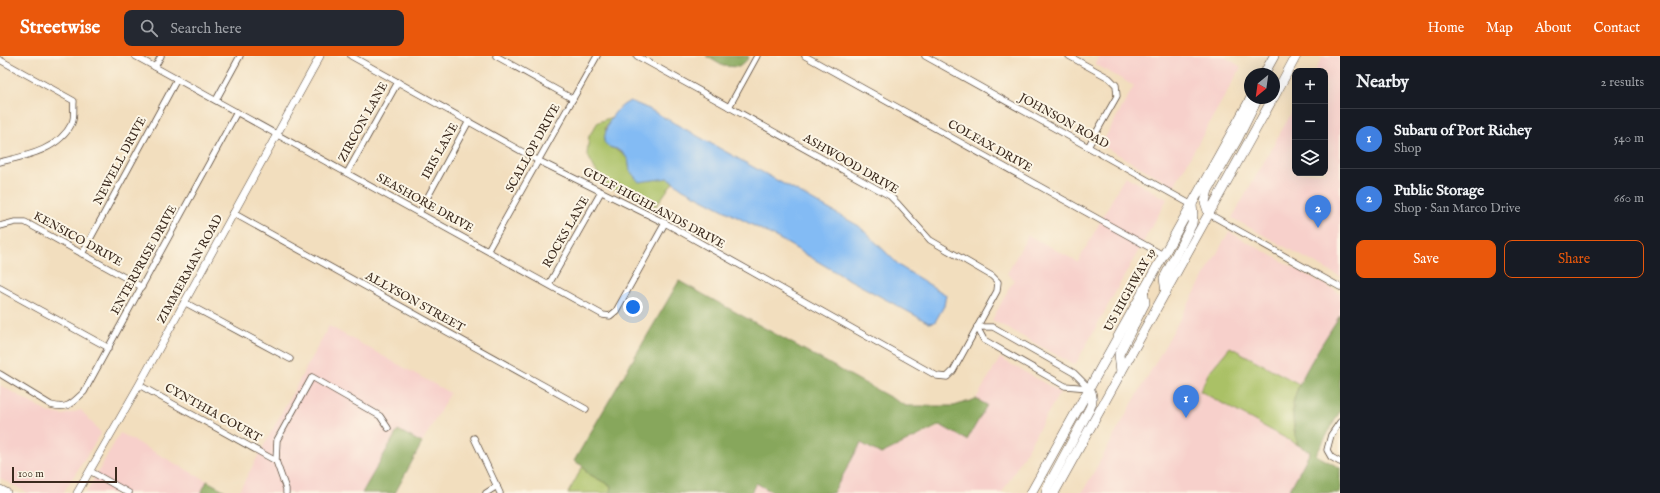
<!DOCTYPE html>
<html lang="en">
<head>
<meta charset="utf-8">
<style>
	:root { --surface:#171b24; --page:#242831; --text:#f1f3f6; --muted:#9ea1a6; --line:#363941; --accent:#ea580c }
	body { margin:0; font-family:"IM FELL English",serif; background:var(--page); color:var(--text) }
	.controls { position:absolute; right:12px; top:12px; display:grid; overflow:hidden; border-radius:8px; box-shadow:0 4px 16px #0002 }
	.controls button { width:36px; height:36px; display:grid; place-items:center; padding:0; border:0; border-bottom:1px solid var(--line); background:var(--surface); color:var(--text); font:20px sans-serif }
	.compass { position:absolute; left:1244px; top:12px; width:36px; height:36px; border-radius:50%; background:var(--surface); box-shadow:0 4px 16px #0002; rotate:209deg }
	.scale { position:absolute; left:12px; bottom:10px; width:105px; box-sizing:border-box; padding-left:4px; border:2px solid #3b2a1e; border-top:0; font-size:11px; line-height:14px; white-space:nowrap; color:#3b2a1e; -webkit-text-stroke:3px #fcf5e5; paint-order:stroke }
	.you { position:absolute; left:633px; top:251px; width:14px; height:14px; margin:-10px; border:3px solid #fff; border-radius:50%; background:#1a73e8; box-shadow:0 0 0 6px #1a73e833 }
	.badge { display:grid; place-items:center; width:26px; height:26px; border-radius:50%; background:var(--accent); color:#fff; font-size:13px; font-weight:700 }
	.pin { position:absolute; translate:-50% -33px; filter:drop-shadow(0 1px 2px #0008) }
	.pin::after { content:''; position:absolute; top:21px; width:14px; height:12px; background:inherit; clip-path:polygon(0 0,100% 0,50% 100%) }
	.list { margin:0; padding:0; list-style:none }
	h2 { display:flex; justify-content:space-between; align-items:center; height:52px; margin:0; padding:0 16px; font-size:17px }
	h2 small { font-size:13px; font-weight:400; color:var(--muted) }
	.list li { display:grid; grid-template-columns:26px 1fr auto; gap:12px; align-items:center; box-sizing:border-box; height:60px; padding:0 16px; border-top:1px solid var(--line) }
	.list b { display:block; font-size:15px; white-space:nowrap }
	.list p { margin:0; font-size:13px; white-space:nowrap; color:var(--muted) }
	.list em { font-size:13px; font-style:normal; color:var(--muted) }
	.actions { display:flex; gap:8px; padding:12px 16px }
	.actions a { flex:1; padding:9px 0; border:1px solid var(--accent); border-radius:8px; text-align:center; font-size:14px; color:var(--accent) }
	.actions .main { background:var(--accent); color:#fff }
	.icon { flex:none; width:22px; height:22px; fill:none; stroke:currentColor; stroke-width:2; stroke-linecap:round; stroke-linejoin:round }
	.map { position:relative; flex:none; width:1340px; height:437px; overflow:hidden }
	header { display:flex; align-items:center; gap:24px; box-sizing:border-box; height:56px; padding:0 20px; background:var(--accent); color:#fff }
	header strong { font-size:19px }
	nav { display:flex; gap:22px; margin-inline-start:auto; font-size:14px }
	.search { width:280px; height:36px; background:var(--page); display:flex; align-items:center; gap:10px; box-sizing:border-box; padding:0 14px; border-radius:8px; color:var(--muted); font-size:15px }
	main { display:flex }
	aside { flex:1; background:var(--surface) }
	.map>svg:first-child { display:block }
	.built { fill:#f7d0cb }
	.green { fill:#aac166; stroke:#727642 }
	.forest { fill:#87a75b; stroke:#61683c }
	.water { fill:#83bbf4; stroke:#5f7289 }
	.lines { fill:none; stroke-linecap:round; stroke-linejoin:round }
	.minor-casing { stroke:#564536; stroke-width:7 }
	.tertiary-casing { stroke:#564536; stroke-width:8 }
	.primary-casing { stroke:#564536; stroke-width:10 }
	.trunk-casing { stroke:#564536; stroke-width:10 }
	.minor { stroke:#fff; stroke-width:5.5 }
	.tertiary { stroke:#fff; stroke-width:7 }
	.primary { stroke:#fff; stroke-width:9 }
	.trunk { stroke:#fff; stroke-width:9 }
	.labels { text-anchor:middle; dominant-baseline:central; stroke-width:4; stroke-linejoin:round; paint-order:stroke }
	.street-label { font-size:12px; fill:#3b2a1e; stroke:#fcf5e5 }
</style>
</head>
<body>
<header>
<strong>Streetwise</strong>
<div class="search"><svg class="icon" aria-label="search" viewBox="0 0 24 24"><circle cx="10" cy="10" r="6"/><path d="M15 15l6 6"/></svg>Search here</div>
<nav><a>Home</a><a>Map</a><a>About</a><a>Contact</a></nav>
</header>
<main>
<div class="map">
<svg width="1340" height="437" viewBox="0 0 1340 437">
	<rect width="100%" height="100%" fill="#fcf5e5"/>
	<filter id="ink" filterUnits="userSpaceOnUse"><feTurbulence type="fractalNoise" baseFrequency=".025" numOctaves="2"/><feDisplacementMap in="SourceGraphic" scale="8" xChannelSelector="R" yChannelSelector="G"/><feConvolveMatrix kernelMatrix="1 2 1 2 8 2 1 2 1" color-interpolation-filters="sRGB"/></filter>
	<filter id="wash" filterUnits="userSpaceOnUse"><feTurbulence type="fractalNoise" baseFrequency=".012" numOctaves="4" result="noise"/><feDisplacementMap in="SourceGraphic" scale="16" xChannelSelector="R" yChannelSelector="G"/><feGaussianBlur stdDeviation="0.9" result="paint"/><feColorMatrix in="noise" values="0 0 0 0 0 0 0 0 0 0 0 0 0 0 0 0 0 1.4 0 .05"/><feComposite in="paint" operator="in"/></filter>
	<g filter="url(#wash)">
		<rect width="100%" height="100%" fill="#f2debe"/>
		<!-- built -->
		<g class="built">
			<path d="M1099 0H1224L1241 11 1174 130 1101 89 1134 30 1095 8Z"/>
			<path d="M1323 0H1340V221L1232 162 1295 51V117H1325V15H1315Z"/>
			<path d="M1125 120 1167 143 1075 309 992 264 1014 223 1007 218 1028 179 1078 206Z"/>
			<path d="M1229 176 1340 237V259L1299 328 1230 291 1200 335 1310 396 1288 437H1082Z"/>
			<path d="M329 270 450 337 422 387 398 374 362 437H238Z"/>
			<path d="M1000 302 1060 336 1002 437H833L861 387 881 398 987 349 976 343Z"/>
			<path d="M0 329 47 356 63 359 81 354 101 377 63 437H28L0 422Z"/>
			<path d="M120 377 207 425 201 437H86Z"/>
			<path d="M756 427 774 437H751Z"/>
		</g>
		<!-- green -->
		<g class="green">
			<path d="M612 61 605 72 609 91C624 96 628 99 630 115L668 122 673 126 656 150 649 148 636 138 622 136 609 131 596 115 587 98 589 80 598 66Z"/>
			<path d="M1230 291 1299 328 1292 349 1294 375 1298 389 1200 335 1209 316Z"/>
			<path d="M583 410 587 417 611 430 610 437H568Z"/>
		</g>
		<!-- forest -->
		<g class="forest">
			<path d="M706 0H749L747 4 739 11 723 10Z"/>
			<path d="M679 225 906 350H954L976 343 987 349 967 384 940 369 881 398 861 387 833 437H774L756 427 751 437H610L611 430 587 417 583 410 574 405Z"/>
			<path d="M1340 259V355L1316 399 1340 412V437H1288L1310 396 1298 389C1295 377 1292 363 1293 350 1294 328 1328 279 1340 259Z"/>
			<path d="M398 374 422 387 395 437H362Z"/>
			<path d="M207 425 229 437H201Z"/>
		</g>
		<!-- water -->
		<path class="water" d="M630 45 649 53 859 170 901 211 946 239 944 250 935 266 929 267 839 218 783 185 683 133 668 122 639 126 630 115 628 103 620 94 609 91 604 86C606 67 613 54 630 45Z"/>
	</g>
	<g filter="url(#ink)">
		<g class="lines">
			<!-- minor casing -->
			<g class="minor-casing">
				<g id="minor">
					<path d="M135 0 603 259 610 260 616 255 665 167"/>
					<path d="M351 0 539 105 665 167 937 320 947 321 953 315 997 235 998 226 992 220 930 184 898 148 890 140 637 0"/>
					<path d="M496 0 573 43"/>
					<path d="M805 0 1163 199"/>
					<path d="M925 0 1192 149"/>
					<path d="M1069 0 1109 22 1116 29 1117 40 1088 91"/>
					<path d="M0 4 74 45C73 51 75 61 72 67 59 94 26 100 0 106"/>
					<path d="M155 11 161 0"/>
					<path d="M216 44 240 0"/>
					<path d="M729 51 757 0"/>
					<path d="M347 117 398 26"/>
					<path d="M233 157 586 353"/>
					<path d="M419 157 469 65"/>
					<path d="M1209 158 1340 231"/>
					<path d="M0 170 15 166H25L142 231"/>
					<path d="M488 194 597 0"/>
					<path d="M82 198 177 23"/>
					<path d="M549 228 601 136"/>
					<path d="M0 232 109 292"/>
					<path d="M184 246 290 303"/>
					<path d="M977 271 984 284 1065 330 1089 332"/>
					<path d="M977 271H993L1074 317 1089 332"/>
					<path d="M0 318 51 349C68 354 72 347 84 336L237 56"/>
					<path d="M139 329 276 405"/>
					<path d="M1340 366 1331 379 1327 394 1331 401 1340 406"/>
					<path d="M474 382 500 437"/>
					<path d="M90 415 129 437"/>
					<path d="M286 437V433L276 405 277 384 312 321 380 360 388 372"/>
					<path d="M486 437 497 430"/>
				</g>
			</g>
			<!-- tertiary casing -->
			<g class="tertiary-casing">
				<path id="tertiary" d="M77 437 139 329 320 0"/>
			</g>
			<!-- primary casing -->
			<g class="primary-casing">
				<path id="primary" d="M0 434 6 437"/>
			</g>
			<!-- trunk casing -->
			<g class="trunk-casing">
				<g id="trunk">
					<path d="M1264 18 1274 0"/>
					<path d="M1274 41 1296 0"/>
					<path d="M1209 158 1205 146 1208 134 1237 84 1258 42"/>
					<path d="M1166 236 1164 222 1192 168 1193 159 1192 149"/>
					<path d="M1121 316 1119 298 1145 247 1143 234"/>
					<path d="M1031 437 1251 42"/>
					<path d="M1046 437 1047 432 1090 352C1093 344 1093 339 1089 332"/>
					<path d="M1054 437 1273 42"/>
				</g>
			</g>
			<!-- minor -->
			<use href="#minor" class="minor"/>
			<!-- tertiary -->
			<use href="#tertiary" class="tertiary"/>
			<!-- primary -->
			<use href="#primary" class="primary"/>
			<!-- trunk -->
			<use href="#trunk" class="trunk"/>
		</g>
	</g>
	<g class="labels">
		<!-- street labels -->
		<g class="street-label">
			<text transform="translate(1064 65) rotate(29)">JOHNSON ROAD</text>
			<text transform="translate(363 66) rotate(-61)">ZIRCON LANE</text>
			<text transform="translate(990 90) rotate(29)">COLFAX DRIVE</text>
			<text transform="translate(533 92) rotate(-61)">SCALLOP DRIVE</text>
			<text transform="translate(440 95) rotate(-61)">IBIS LANE</text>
			<text transform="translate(120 105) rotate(-62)">NEWELL DRIVE</text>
			<text transform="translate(851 108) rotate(30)">ASHWOOD DRIVE</text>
			<text transform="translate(425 147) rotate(29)">SEASHORE DRIVE</text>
			<text transform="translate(654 152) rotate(28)">GULF HIGHLANDS DRIVE</text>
			<text transform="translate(566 176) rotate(-60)">ROCKS LANE</text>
			<text transform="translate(78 183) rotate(29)">KENSICO DRIVE</text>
			<text transform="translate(144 204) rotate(-61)">ENTERPRISE DRIVE</text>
			<text transform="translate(190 213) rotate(-61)">ZIMMERMAN ROAD</text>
			<text transform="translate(1130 234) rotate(-61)">US HIGHWAY 19</text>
			<text transform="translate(415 246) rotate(29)">ALLYSON STREET</text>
			<text transform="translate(213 357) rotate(29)">CYNTHIA COURT</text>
		</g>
	</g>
</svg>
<div class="controls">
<button>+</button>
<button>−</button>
<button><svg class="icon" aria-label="layers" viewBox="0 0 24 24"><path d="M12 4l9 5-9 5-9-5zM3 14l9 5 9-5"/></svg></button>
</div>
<svg class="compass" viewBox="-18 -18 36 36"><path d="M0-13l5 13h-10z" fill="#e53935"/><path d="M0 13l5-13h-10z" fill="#9ea1a6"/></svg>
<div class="scale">100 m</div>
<div class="you"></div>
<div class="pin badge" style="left:1186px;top:362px;background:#3f7fe0">1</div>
<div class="pin badge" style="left:1318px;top:172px;background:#3f7fe0">2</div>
</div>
<aside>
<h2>Nearby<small>2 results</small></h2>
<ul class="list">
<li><span class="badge" style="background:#3f7fe0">1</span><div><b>Subaru of Port Richey</b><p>Shop</p></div><em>540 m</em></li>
<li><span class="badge" style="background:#3f7fe0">2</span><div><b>Public Storage</b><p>Shop · San Marco Drive</p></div><em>660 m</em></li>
</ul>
<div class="actions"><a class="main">Save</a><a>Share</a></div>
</aside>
</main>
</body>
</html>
